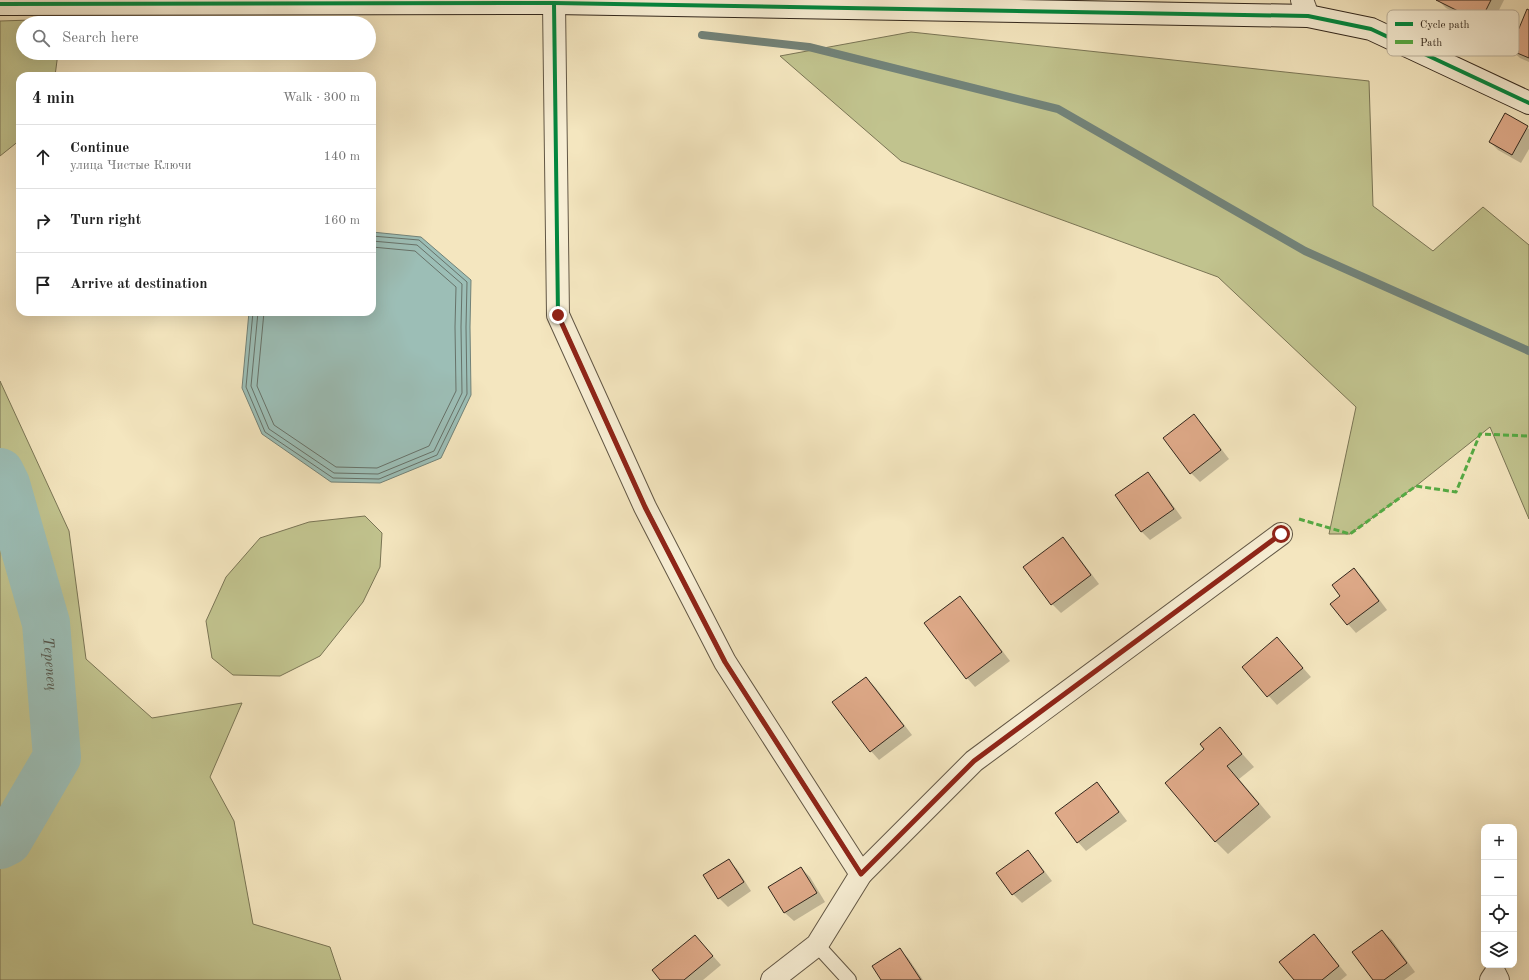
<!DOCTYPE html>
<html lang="en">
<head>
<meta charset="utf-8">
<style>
	:root { --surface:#fff; --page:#f6f6f6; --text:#222; --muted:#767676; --line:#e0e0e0 }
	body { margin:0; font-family:"Old Standard TT",serif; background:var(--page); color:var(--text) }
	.controls { position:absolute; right:12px; bottom:12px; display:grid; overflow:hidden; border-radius:8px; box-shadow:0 4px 16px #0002 }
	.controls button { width:36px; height:36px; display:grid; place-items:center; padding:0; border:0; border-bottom:1px solid var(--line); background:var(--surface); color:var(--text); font:20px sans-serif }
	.stop { position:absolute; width:12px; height:12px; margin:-9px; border:3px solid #8f2418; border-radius:50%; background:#fff }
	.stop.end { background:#8f2418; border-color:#fff; box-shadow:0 1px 4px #0008 }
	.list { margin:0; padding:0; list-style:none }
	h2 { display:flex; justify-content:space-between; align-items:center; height:52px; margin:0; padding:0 16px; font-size:17px }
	h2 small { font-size:13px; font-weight:400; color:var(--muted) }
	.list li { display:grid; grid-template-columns:26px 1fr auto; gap:12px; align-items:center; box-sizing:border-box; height:64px; padding:0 16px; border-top:1px solid var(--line) }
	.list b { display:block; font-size:15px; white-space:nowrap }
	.list p { margin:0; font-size:13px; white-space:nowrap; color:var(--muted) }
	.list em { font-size:13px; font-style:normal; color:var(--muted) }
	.icon { flex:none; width:22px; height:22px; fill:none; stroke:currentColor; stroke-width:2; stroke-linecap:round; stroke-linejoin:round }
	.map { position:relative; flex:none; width:1529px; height:980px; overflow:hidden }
	.search { position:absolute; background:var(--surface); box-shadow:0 4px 16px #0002; left:16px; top:16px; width:360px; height:44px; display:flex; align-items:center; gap:10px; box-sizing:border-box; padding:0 14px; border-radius:22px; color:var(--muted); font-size:15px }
	.panel { position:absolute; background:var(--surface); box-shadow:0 4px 16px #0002; left:16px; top:72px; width:360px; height:244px; border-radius:12px }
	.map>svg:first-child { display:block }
	.green { fill:#c1c38e; stroke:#7a7555 }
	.water { fill:#9cbeb6; stroke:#728278 }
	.shadow { fill:#0003 }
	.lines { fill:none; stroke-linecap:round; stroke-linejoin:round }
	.shore { stroke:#677269; stroke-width:1 }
	.stream { stroke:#728278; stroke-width:8 }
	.river { stroke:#9cbeb6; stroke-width:48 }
	.building { fill:#dea988; stroke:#32271c }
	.lane-casing { stroke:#625745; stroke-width:16 }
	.street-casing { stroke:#625745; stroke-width:24 }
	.secondary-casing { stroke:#32271c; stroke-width:24 }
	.lane { stroke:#f8efd5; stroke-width:14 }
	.street { stroke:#f8efd5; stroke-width:22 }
	.secondary { stroke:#f8efd5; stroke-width:22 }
	.quiet { stroke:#54aa43; stroke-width:3; stroke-dasharray:6 3; stroke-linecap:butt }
	.cycleway-casing { stroke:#f8efd5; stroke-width:6 }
	.cycleway { stroke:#00873e; stroke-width:4 }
	.route { stroke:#8f2418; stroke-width:5 }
	.labels { text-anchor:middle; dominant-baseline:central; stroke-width:3.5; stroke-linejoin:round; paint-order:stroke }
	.water-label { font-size:15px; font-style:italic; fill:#52544a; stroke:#f8efd5 }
	.key { fill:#f8efd5; stroke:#bdb39e; stroke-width:1 }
	.key-label { font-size:11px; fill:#32271c }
</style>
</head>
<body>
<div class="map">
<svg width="1529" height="980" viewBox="0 0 1529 980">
	<rect width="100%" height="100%" fill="#f4e6bf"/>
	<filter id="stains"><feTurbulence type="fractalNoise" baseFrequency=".005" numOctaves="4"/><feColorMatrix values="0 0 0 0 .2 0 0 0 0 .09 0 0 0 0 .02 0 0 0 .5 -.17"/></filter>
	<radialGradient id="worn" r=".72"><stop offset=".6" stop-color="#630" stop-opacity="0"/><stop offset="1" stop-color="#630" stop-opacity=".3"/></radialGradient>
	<!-- green -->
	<g class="green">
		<path d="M63 19V23H23V53H58L55 76H20V140L0 156V21Z"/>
		<path d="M911 32 1369 81 1373 206 1433 251 1483 207 1529 245V519L1490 427 1416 486 1350 534H1329L1356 407 1218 277 901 161 780 56Z"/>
		<path d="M0 381 69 531 86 659 152 718 242 703 210 777 234 821 253 924 330 947 341 980H0Z"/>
		<path d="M365 516 382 533 380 567 363 602 320 656 280 676 233 675 212 658 206 621 226 577 260 538 309 522Z"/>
	</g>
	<!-- water -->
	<path class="water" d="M372 232 421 237 471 280 470 327 471 395 441 458 380 483 331 482 262 434 242 388 249 312H372Z"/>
	<!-- shadow -->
	<g class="shadow">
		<path d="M1438 0H1504L1489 30 1446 8Z"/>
		<path d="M1529 11V62L1520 58 1511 50Z"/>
		<path d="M1505 115 1529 129V149L1521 163 1498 150 1490 142Z"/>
		<path d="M1193 416 1202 424 1229 459 1200 482 1191 473Z"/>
		<path d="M1147 473 1156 482 1182 518 1150 540 1142 532 1116 495Z"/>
		<path d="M1063 538 1071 547 1099 584 1061 613 1052 604Z"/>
		<path d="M1354 569 1363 578 1387 610 1356 633 1348 624 1342 596Z"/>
		<path d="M959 598 968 606 1010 661 975 687 967 678 925 623Z"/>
		<path d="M1277 638 1311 677 1277 705 1243 667Z"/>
		<path d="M866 678 875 687 912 735 879 760 871 751Z"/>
		<path d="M1220 729 1254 767 1239 779 1271 817 1228 854 1215 841 1206 750Z"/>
		<path d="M1096 784 1105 792 1127 821 1086 851 1078 842Z"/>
		<path d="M1027 851 1036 860 1052 881 1022 903 1013 894 998 873Z"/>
		<path d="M728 860 737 869 751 891 728 907 719 898Z"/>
		<path d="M801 868 810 877 825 902 794 921 785 913 769 887Z"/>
		<path d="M1382 931 1391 939 1415 972 1404 980H1374Z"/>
		<path d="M1314 935 1347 975 1341 980H1295Z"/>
		<path d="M695 936 721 965 703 980H661Z"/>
		<path d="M900 950 908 958 923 980H882Z"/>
	</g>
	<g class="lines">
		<!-- shore -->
		<g class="shore">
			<path d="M253 312 246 387 265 432 333 478 379 479 437 455 467 394 466 327 467 282 419 240 372 236"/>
			<path d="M258 312 251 386 269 429 334 473 378 474 434 451 462 393 461 327 462 284 417 245 372 241"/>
			<path d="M264 312 257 386 274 425 336 467 377 468 429 446 456 391 455 327 456 287 415 251 372 247"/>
		</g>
		<!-- stream -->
		<path class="stream" d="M702 35 809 47 1058 109 1305 251 1529 351"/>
		<!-- river -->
		<path class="river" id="s1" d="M0 472 6 484 46 623 57 757 8 841 0 845"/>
	</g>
	<!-- building -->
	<g class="building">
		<path d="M1436 0H1491L1480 22Z"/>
		<path d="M1527 9 1529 10V58L1510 50Z"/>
		<path d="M1505 113 1528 126 1512 155 1489 142Z"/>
		<path d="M1194 414 1221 450 1190 474 1163 438Z"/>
		<path d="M1148 472 1174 509 1141 532 1115 495Z"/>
		<path d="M1063 537 1091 575 1051 605 1023 567Z"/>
		<path d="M1354 568 1379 601 1347 625 1330 604 1340 596 1332 585Z"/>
		<path d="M960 596 1002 652 966 679 924 623Z"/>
		<path d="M1277 637 1303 668 1267 697 1242 667Z"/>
		<path d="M866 677 904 726 870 752 832 702Z"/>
		<path d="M1220 727 1242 754 1227 766 1259 804 1215 842 1165 783 1204 749 1200 744Z"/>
		<path d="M1097 782 1119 812 1077 843 1055 813Z"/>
		<path d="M1028 850 1044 872 1012 895 996 873Z"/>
		<path d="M729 859 744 882 718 899 703 875Z"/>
		<path d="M801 867 817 893 784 913 768 887Z"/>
		<path d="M1382 930 1407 963 1384 980H1373L1352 952Z"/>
		<path d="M1314 934 1339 966 1322 980H1294L1279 962Z"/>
		<path d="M695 935 713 956 684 980H660L652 970Z"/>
		<path d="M900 948 921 980H881L872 966Z"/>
	</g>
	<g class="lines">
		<!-- lane casing -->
		<g class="lane-casing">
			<path id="lane" d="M817 945 849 980"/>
		</g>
		<!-- street casing -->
		<g class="street-casing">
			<g id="street">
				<path d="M1302 0 1308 16"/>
				<path d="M554 3 558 315 645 507 725 662 861 874"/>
				<path d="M772 980 817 945 861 874 974 761 1281 534"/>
				<path d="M1491 980 1495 974 1498 980"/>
			</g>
		</g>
		<!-- secondary casing -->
		<g class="secondary-casing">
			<path id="secondary" d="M0 4 554 3 1308 16 1371 29 1529 103"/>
		</g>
		<!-- lane -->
		<use href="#lane" class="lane"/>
		<!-- street -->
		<use href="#street" class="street"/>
		<!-- secondary -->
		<use href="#secondary" class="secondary"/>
		<!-- quiet -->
		<path class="quiet" d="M1299 519 1350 534 1416 486 1456 492 1480 434 1529 436"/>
		<!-- cycleway casing -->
		<g class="cycleway-casing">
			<g id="cycleway">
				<path d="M554 3 558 315 645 507 725 662 861 874"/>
				<path d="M0 4 554 3 1308 16 1371 29 1529 103"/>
			</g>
		</g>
		<!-- cycleway -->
		<use href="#cycleway" class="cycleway"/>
	</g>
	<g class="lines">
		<!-- route -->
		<path class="route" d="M558 315 645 507 725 662 861 874 974 761 1281 534"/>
	</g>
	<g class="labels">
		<!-- water labels -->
		<g class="water-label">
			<text stroke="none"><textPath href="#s1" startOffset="199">Терепец</textPath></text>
		</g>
	</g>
	<!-- legend -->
	<rect x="1387" y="10" width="132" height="46" rx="6" class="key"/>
	<rect x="1395" y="22" width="18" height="4" fill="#00873e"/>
	<rect x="1395" y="40" width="18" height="4" fill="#54aa43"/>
	<g class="key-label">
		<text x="1420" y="28">Cycle path</text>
		<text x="1420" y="46">Path</text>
	</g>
	<rect width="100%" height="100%" filter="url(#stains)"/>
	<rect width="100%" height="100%" fill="url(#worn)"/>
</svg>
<div class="controls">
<button>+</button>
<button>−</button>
<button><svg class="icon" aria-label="locate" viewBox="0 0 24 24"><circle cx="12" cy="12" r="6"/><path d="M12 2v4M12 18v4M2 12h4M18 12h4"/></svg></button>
<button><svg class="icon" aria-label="layers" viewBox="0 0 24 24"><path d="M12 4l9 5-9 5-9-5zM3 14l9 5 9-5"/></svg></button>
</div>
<div class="stop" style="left:1281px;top:534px"></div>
<div class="stop end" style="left:558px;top:315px"></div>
<div class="search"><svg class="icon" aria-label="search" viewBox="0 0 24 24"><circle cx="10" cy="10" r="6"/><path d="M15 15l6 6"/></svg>Search here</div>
<section class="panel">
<h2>4 min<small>Walk · 300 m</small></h2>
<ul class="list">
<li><svg class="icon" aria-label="ahead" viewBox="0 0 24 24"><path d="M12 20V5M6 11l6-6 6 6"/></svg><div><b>Continue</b><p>улица Чистые Ключи</p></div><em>140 m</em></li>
<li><svg class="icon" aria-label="right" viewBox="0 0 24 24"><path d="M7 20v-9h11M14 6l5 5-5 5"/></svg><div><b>Turn right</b></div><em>160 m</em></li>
<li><svg class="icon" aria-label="arrive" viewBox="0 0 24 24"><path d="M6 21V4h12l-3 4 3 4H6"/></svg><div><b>Arrive at destination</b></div></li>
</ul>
</section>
</div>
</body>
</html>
